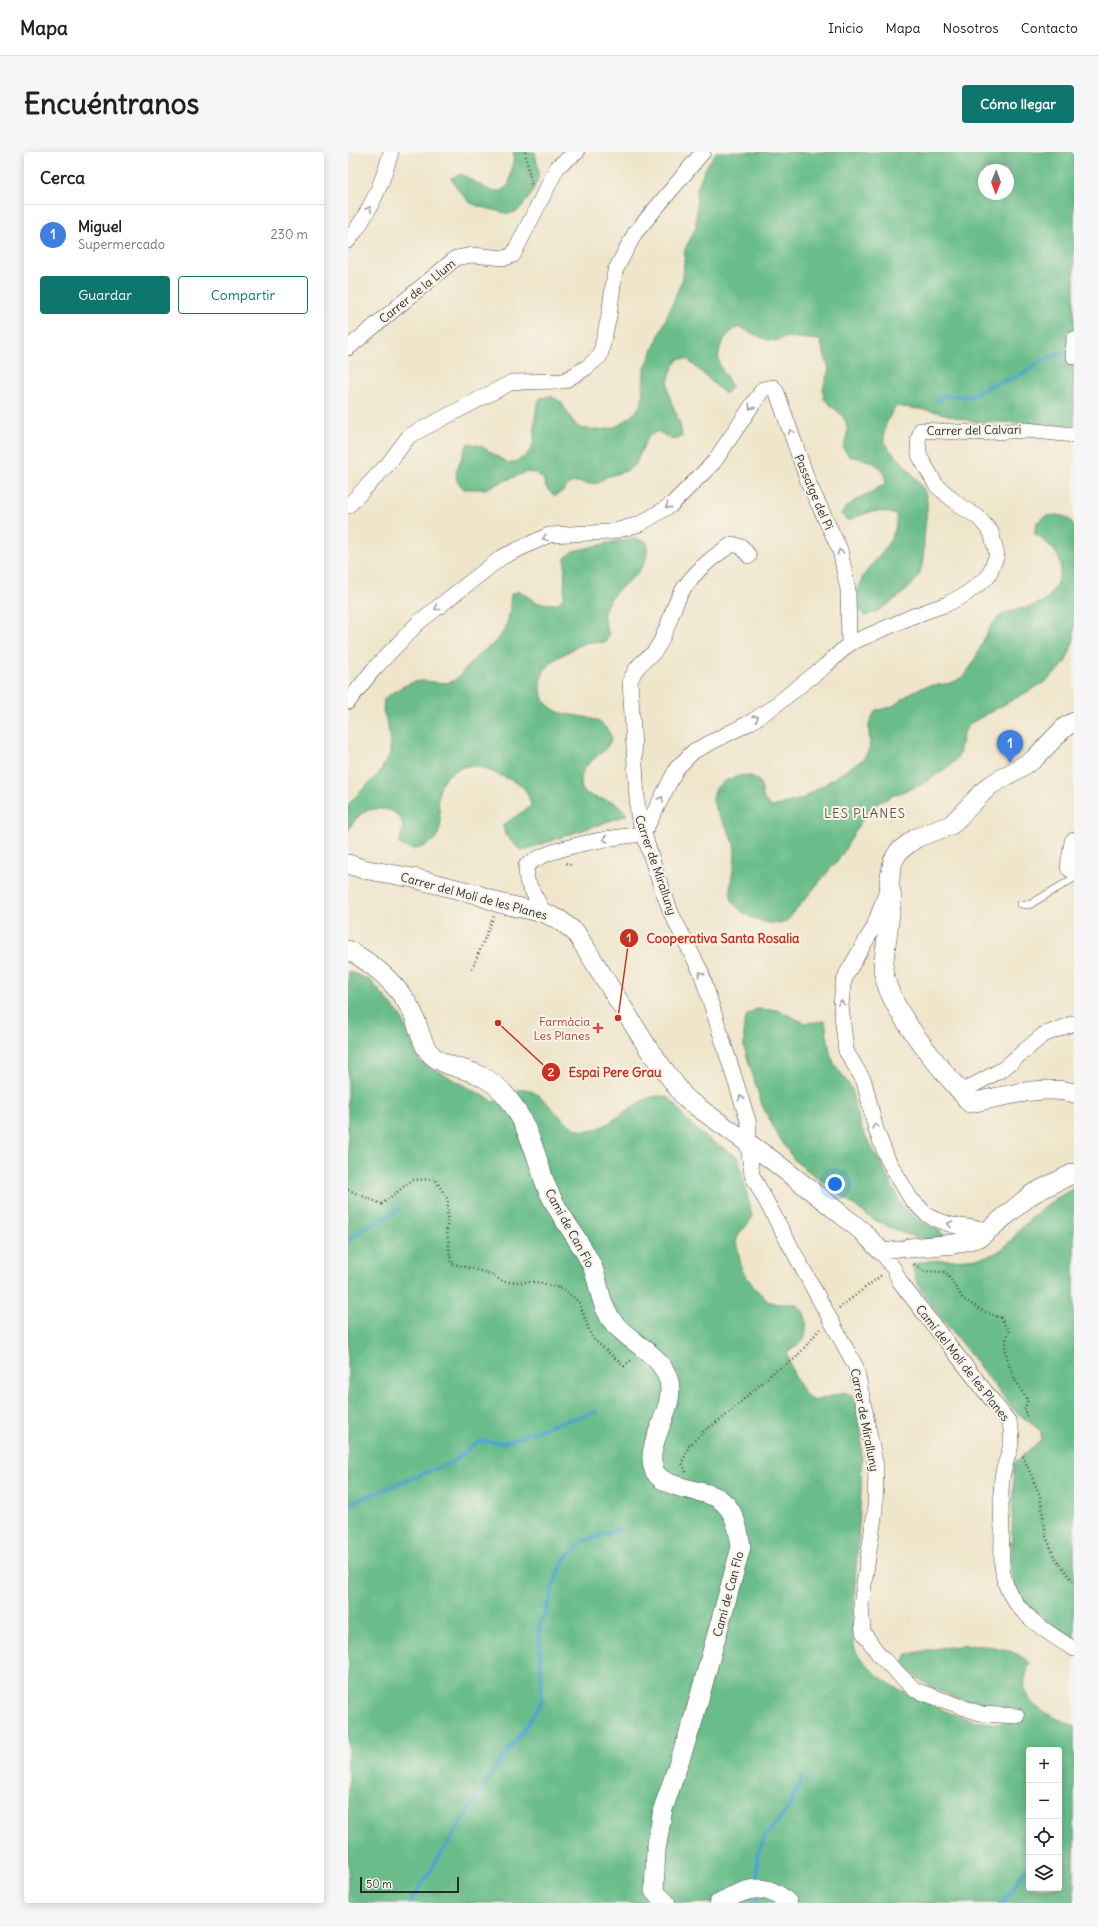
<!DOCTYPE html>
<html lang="es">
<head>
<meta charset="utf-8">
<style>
	:root { --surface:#fff; --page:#f6f6f6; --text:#202124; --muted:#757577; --line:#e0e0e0; --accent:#0f766e }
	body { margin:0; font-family:Delius,sans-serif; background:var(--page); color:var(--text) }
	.controls { position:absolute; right:12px; bottom:12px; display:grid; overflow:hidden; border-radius:4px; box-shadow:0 2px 10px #0003 }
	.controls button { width:36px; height:36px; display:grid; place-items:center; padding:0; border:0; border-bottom:1px solid var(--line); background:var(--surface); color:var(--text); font:20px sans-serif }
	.compass { position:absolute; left:630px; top:12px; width:36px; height:36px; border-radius:50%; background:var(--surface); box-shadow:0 2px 10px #0003; rotate:181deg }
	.scale { position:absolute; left:12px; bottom:10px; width:99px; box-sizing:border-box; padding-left:4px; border:2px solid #2b2b2b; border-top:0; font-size:11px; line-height:14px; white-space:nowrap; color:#2b2b2b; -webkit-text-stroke:3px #f7f3e8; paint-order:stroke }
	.you { position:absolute; left:487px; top:1032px; width:14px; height:14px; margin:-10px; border:3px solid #fff; border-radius:50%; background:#1a73e8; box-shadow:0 0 0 6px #1a73e833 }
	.badge { display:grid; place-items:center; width:26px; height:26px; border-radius:50%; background:var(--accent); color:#fff; font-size:13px; font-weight:700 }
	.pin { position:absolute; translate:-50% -33px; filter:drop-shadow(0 1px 2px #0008) }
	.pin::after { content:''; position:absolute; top:21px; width:14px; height:12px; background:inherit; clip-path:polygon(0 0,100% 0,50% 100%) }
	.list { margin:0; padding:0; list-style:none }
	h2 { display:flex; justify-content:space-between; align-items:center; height:52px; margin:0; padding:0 16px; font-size:17px }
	h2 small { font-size:13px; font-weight:400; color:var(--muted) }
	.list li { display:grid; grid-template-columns:26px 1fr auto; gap:12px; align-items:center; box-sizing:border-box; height:60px; padding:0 16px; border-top:1px solid var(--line) }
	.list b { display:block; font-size:15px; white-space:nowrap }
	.list p { margin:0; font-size:13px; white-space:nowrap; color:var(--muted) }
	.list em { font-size:13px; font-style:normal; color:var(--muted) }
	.actions { display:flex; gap:8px; padding:12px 16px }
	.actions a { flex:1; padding:9px 0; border:1px solid var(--accent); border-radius:4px; text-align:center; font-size:14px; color:var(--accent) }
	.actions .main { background:var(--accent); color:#fff }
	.icon { flex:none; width:22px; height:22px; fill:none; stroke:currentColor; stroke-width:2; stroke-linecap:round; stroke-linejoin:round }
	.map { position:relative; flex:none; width:726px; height:1751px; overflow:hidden; border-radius:4px }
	header { display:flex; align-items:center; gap:24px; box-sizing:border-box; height:56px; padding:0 20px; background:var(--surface); border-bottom:1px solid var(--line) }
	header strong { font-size:19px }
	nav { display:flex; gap:22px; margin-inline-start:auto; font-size:14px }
	.intro { display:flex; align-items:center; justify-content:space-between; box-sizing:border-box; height:96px; padding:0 24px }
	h1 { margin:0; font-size:28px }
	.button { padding:10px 18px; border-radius:4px; background:var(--accent); color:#fff; font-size:14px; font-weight:700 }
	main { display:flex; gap:24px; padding:0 24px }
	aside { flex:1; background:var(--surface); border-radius:4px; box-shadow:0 2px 10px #0003 }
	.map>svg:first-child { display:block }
	.forest { fill:#6bbd8a; stroke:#4b745a; fill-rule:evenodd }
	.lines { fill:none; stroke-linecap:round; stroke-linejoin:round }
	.stream { stroke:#50a5cc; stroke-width:4 }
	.service-casing { stroke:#484743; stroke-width:8 }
	.minor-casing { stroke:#484743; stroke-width:16 }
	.tertiary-casing { stroke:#484743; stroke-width:20 }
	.path { stroke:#484743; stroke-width:2.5; stroke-dasharray:1 3; stroke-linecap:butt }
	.service { stroke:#fff; stroke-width:7 }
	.minor { stroke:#fff; stroke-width:15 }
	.tertiary { stroke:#fff; stroke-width:19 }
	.oneway { stroke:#a0a0a0 }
	.health-dot { fill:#e0444e; stroke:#f7f3e8; stroke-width:1.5 }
	.labels { text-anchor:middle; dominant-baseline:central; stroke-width:4; stroke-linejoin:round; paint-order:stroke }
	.street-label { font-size:12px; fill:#2b2b2b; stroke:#f7f3e8 }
	.health-label { font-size:12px; fill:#be3a42; stroke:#f7f3e8; text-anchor:end }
	.neighbourhood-label { font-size:13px; letter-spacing:1px; fill:#6f574c; stroke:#f7f3e8 }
	.leader { fill:none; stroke:#c8321e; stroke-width:1.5 }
	.callout-dot { fill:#c8321e; stroke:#f7f3e8; stroke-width:1.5 }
	.mark-label { font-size:12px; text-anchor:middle; font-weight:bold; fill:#fff }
	.callout-label { font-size:13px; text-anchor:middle; font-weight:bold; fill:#c8321e; stroke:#f7f3e8; stroke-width:4; stroke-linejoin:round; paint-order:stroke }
</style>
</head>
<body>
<header>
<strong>Mapa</strong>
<nav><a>Inicio</a><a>Mapa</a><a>Nosotros</a><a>Contacto</a></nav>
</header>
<div class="intro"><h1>Encuéntranos</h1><a class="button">Cómo llegar</a></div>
<main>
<aside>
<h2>Cerca<small></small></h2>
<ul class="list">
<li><span class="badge" style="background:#3f7fe0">1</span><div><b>Miguel</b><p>Supermercado</p></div><em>230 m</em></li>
</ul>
<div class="actions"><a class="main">Guardar</a><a>Compartir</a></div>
</aside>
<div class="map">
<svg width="726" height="1751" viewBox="0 0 726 1751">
	<rect width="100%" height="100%" fill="#f7f3e8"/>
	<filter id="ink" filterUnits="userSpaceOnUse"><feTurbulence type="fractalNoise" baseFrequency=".025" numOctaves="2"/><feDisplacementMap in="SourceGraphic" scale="8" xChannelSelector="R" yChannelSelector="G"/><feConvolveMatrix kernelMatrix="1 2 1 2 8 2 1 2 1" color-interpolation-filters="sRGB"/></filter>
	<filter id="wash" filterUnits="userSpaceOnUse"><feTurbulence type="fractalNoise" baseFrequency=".012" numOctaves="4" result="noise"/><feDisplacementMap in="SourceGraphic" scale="16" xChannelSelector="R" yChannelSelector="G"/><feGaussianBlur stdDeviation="0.9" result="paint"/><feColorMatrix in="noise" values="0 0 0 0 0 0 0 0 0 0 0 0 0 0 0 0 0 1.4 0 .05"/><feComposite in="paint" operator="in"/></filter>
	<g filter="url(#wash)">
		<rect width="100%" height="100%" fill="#efe5ca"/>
		<!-- forest -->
		<g class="forest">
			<path d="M165 0H187L190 16V26L182 44 170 59 161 62 130 54 121 50 108 35 103 26 113 22 143 39H154L161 32 166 3Z"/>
			<path d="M368 0H726V273L622 269 585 259 548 254C541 264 533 279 537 291 539 295 544 300 547 303 557 314 571 327 577 341 581 352 578 364 577 375 573 414 581 423 546 448 536 455 528 461 516 464 487 425 554 401 548 363 530 356 517 360 500 369L493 362C503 346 523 342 538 331 535 309 519 308 501 304L495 296C506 267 494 265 476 247L475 237 481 217 472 188 438 185 429 189 419 188 391 175C376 182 366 198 373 216 376 222 381 228 384 235L377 242 339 207H330C306 243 332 252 334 285L325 288 309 279 299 286 287 313 278 319 258 325 250 331 240 332 231 330 222 331 215 339 207 344 199 337 195 327 188 321 178 320 137 337H116L109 329 108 319 120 291 133 294 161 312C200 300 179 273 192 246L203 244 213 250 224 268 231 276 252 278 264 276 273 272 289 259 294 250 296 219 335 126 337 97 348 76 349 36 358 15ZM636 18H660V42H636Z"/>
			<path d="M709 363 719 365 726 373V487L718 509 712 517 697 530 621 572 615 582 611 603 604 612 575 632 544 644 524 654 512 671 493 704 438 770C425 773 415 771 403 765 365 746 392 722 386 693 381 670 346 645 379 628 386 625 396 622 403 624 418 630 411 639 417 649 419 651 422 653 424 655L454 647 514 608C528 593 518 586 522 569 523 566 526 562 528 558 553 556 553 543 573 536 588 530 603 536 616 523 632 507 633 482 650 466 664 454 683 458 698 448 702 445 705 437 708 433 721 406 705 396 686 381L689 370 698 364Z"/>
			<path d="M279 387H289L299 390C303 427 269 427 257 457 253 465 258 471 260 478 261 482 259 486 258 490 252 491 243 489 237 491 232 492 227 496 223 498 207 507 191 515 193 536 193 542 195 548 199 552 217 572 251 554 264 586 254 611 228 606 234 638 252 653 265 641 279 663L173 699 157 683 155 673 183 654C180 635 172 632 156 625 148 622 141 618 133 615 116 610 94 622 91 640 87 661 103 681 77 694 67 699 60 697 51 692 53 686 56 677 54 670 50 656 28 654 16 660 9 664 4 672 0 679V652L31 621 42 602 41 579 35 558 36 547C46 539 61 529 74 529 84 529 95 533 105 529 112 525 122 511 128 505 133 500 140 496 145 492 162 477 161 462 163 442L172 439 189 451 209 452 216 445 217 406 225 399Z"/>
			<path d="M0 819 22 828 53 864 71 909 147 950C155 946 166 938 174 937 195 935 215 980 239 979 265 978 293 937 318 945 327 949 332 960 338 967 352 984 372 994 390 1005L404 1064 400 1073 392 1080 388 1089 394 1118 405 1134 420 1149 429 1152H449C460 1163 460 1174 456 1188L439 1200C444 1219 449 1237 466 1249L497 1240C499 1241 503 1243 505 1245 524 1269 506 1418 506 1456 506 1471 501 1491 511 1504 533 1533 569 1547 602 1561 616 1567 644 1574 658 1570 663 1569 669 1563 673 1560 656 1553 639 1555 621 1550 598 1543 570 1531 555 1512L558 1503C593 1494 653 1484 682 1511 664 1551 695 1560 726 1574V1751H0ZM681 1598H711V1736H681Z"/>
			<path d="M408 857 429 858 457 871 477 869 482 901 486 911 504 937 507 957 514 978 535 1015 554 1054 570 1068 589 1077 598 1085 576 1088 555 1081 523 1066 447 1009 429 982 414 953 396 895V872L399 863Z"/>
			<path d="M726 1036V1490L671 1445 663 1420 666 1311 693 1288V1279L667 1259 661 1252C643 1229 625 1206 607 1183 591 1162 568 1140 564 1113 590 1104 618 1111 643 1103 659 1098 669 1079 681 1068 694 1055 710 1045 726 1036Z"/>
		</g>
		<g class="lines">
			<!-- stream -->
			<g class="stream">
				<path d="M589 249 597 244 621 245 641 234 669 225 693 209 714 201 722 200"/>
				<path d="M0 1088 15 1077 50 1058"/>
				<path d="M0 1352 105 1310 131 1289 156 1291 207 1272 248 1260"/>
				<path d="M410 1732 409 1704 417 1684 441 1656 455 1624"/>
				<path d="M62 1751 150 1612 176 1578 194 1549 191 1476 201 1450 205 1434 216 1408 235 1389 272 1377"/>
				<path d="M409 1751 410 1741"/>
				<path d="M655 1751 681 1713"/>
			</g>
		</g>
	</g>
	<g filter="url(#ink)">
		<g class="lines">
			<!-- service casing -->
			<g class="service-casing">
				<path id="service" d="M673 752 681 753 726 726"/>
			</g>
			<!-- minor casing -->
			<g class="minor-casing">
				<g id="minor">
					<path d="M0 89C21 62 34 33 43 0"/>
					<path d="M726 187 725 202 726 205"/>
					<path d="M0 196 108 106 124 103 157 106 165 103 210 14 229 0"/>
					<path d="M0 354 40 312 61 284 164 230 216 229 238 216 252 204 261 164 267 119 287 81 355 0"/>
					<path d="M401 404 394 395 385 392C363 405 338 426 328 451 321 467 318 484 307 499 302 505 294 509 289 516 286 520 284 525 282 529L290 663 308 720 324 763 353 820 401 972 400 992 404 1023 508 1215 528 1315 527 1359 513 1453 515 1480 531 1503 567 1538 634 1562 669 1564"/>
					<path d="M0 550 25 518 71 470 154 405 201 383 263 380 292 372 323 353 366 310 415 237 425 235 429 241 461 332 492 398 500 438 501 492"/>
					<path d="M295 682 329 616 346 599 403 570 425 555 477 514 501 492 565 464 599 452 618 442 640 425 649 403 643 380 630 365 612 354 588 333 571 303 570 288 573 278 627 281 678 278 726 283"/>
					<path d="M540 735 526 775 499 821 495 832 493 853 498 899 516 929 528 978 540 1008 563 1047 578 1062 586 1067 604 1073 641 1078"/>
					<path d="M196 761 179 729 178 714C199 695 266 685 295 682"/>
					<path d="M613 940 655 917 695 883 726 871"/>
					<path d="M561 1096 533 1099 546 1117 552 1130 661 1270C669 1291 657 1305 654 1326 652 1343 653 1361 654 1378 654 1396 652 1416 658 1433 668 1462 702 1482 726 1497"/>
				</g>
			</g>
			<!-- tertiary casing -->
			<g class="tertiary-casing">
				<g id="tertiary">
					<path d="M726 570 717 575 685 608 641 634 603 673 568 686 551 699 545 709 541 730 544 746 535 816C539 858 595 918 622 951 653 945 695 932 726 941"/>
					<path d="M726 690 722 715 726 718"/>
					<path d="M0 712 15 717 65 726 128 742 151 751 196 761 212 768 228 781 302 899 338 947 424 1008 479 1051 515 1080 533 1099"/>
					<path d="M0 798C28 813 49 832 64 859 70 872 72 887 80 899 92 914 112 915 129 922 142 928 154 937 162 949 176 968 184 990 191 1012 194 1021 196 1030 200 1038 212 1066 233 1089 245 1116 251 1132 252 1150 261 1164 276 1189 310 1198 320 1226 331 1256 293 1293 307 1320 311 1327 320 1331 326 1333 337 1337 349 1339 360 1342 385 1349 390 1373 393 1395L344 1572 315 1657 308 1698 306 1739 318 1751"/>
					<path d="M561 1096 606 1092 632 1085 684 1042 726 1021"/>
					<path d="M371 1751C396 1737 417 1728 440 1751"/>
				</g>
			</g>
			<!-- path -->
			<g class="path">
				<path d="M177 0 184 35"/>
				<path d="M218 711 225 714"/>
				<path d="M124 817 146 764"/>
				<path d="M0 1038 34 1052 64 1028 87 1027 100 1048 99 1078 103 1111 143 1122 155 1130H189L215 1137 231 1150 244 1186 276 1214 284 1207"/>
				<path d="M566 1112 575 1119 598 1120 615 1147 635 1159 653 1166 661 1180C650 1199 668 1233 680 1248L676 1258 679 1263 674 1269"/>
				<path d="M491 1156 535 1122"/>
				<path d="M675 1304 692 1344 698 1384 707 1406 726 1430"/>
				<path d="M338 1320 334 1311 341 1294 356 1279 376 1265 428 1218 447 1207 472 1177"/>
			</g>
			<!-- service -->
			<use href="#service" class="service"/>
			<!-- minor -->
			<use href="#minor" class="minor"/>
			<!-- tertiary -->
			<use href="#tertiary" class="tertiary"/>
		</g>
		<!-- one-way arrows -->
		<defs><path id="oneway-chevron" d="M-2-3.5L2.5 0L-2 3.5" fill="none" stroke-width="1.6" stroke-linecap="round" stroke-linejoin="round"/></defs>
		<g class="oneway">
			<use href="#oneway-chevron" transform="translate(21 57) rotate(-63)"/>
			<use href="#oneway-chevron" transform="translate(403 255) rotate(125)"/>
			<use href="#oneway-chevron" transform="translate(443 280) rotate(-109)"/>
			<use href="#oneway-chevron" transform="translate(320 354) rotate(144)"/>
			<use href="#oneway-chevron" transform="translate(197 386) rotate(161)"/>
			<use href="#oneway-chevron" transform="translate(492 400) rotate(-106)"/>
			<use href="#oneway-chevron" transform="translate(89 456) rotate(142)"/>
			<use href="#oneway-chevron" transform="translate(408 566) rotate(-33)"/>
			<use href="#oneway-chevron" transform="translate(313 647) rotate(-63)"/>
			<use href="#oneway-chevron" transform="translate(257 687) rotate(167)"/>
			<use href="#oneway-chevron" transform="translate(353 822) rotate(-112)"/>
			<use href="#oneway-chevron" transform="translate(493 851) rotate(-93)"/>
			<use href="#oneway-chevron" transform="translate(393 946) rotate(-107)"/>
			<use href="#oneway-chevron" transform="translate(527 974) rotate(-105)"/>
			<use href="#oneway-chevron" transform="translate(602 1072) rotate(-167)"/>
		</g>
	</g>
	<!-- markers -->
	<path class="health-dot" d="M248 870h4v4h4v4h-4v4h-4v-4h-4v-4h4z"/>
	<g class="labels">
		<!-- street labels -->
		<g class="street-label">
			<text transform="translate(69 139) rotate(-39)">Carrer de la Llum</text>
			<text transform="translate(626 278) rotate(-1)">Carrer del Calvari</text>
			<text transform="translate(466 340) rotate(67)">Passatge del Pi</text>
			<text transform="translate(308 713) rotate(71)">Carrer de Miralluny</text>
			<text transform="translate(126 744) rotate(15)">Carrer del Molí de les Planes</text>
			<text transform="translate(222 1076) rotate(61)">Camí de Can Flo</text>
			<text transform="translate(615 1211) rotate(52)">Camí del Molí de les Planes</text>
			<text transform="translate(517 1268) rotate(79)">Carrer de Miralluny</text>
			<text transform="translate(380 1442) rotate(-75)">Camí de Can Flo</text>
		</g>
		<!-- health labels -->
		<g class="health-label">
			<text x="242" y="869">Farmàcia<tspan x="242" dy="14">Les Planes</tspan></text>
		</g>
		<!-- neighbourhood labels -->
		<g class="neighbourhood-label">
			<text x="517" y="661">LES PLANES</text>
		</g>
	</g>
	<!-- callouts -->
	<path class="leader" d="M270 866L281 786M150 871L203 920"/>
	<g class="callout-dot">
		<circle cx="270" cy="866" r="4"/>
		<circle cx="150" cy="871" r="4"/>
		<circle cx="281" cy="786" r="10"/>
		<circle cx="203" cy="920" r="10"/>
	</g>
	<g class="mark-label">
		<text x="281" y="790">1</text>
		<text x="203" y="924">2</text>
	</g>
	<g class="callout-label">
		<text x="375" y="791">Cooperativa Santa Rosalia</text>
		<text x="267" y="925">Espai Pere Grau</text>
	</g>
</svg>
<div class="controls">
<button>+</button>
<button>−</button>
<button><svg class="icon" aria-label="locate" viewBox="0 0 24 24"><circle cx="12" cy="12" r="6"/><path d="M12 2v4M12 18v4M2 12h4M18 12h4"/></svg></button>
<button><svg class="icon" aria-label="layers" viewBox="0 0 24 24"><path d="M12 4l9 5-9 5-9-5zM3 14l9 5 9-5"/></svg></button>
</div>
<svg class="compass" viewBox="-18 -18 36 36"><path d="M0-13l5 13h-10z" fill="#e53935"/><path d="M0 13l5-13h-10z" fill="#757577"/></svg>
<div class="scale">50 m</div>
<div class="you"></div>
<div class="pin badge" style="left:662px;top:611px;background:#3f7fe0">1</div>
</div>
</main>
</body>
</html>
